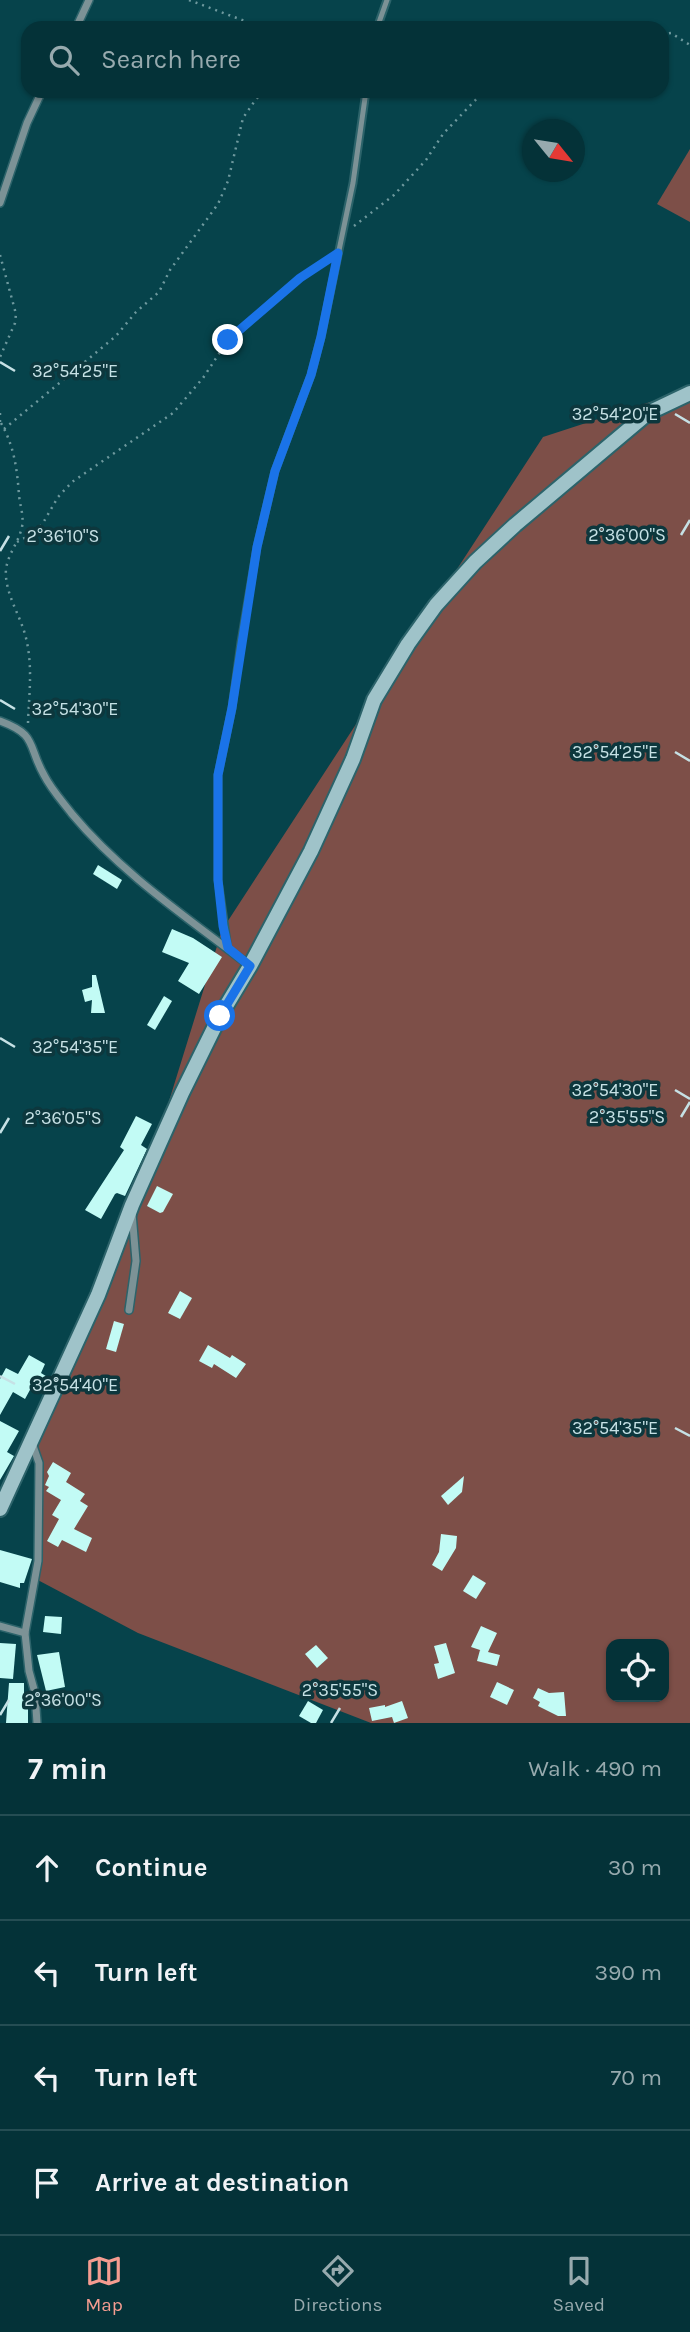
<!DOCTYPE html>
<html lang="en">
<head>
<meta charset="utf-8">
<style>
	:root { --surface:#043238; --page:#123e43; --text:#f1f3f6; --muted:#97aaae; --line:#254d53; --accent:#f59c90 }
	body { margin:0; font-family:Karla,sans-serif; background:var(--page); color:var(--text) }
	.controls { position:absolute; right:21px; bottom:21px; display:grid; overflow:hidden; border-radius:14px; box-shadow:0 2px 5px #0004 }
	.controls button { width:63px; height:63px; display:grid; place-items:center; padding:0; border:0; border-bottom:2px solid var(--line); background:var(--surface); color:var(--text); font:35px sans-serif }
	.compass { position:absolute; left:522px; top:119px; width:63px; height:63px; border-radius:50%; background:var(--surface); box-shadow:0 2px 5px #0004; rotate:120deg }
	.stop { position:absolute; width:21px; height:21px; margin:-16px; border:5px solid #1a73e8; border-radius:50%; background:#fff }
	.stop.end { background:#1a73e8; border-color:#fff; box-shadow:0 2px 7px #0008 }
	.list { margin:0; padding:0; list-style:none }
	h2 { display:flex; justify-content:space-between; align-items:center; height:91px; margin:0; padding:0 28px; font-size:30px }
	h2 small { font-size:23px; font-weight:400; color:var(--muted) }
	.list li { display:grid; grid-template-columns:46px 1fr auto; gap:21px; align-items:center; box-sizing:border-box; height:105px; padding:0 28px; border-top:2px solid var(--line) }
	.list b { display:block; font-size:26px; white-space:nowrap }
	.list em { font-size:23px; font-style:normal; color:var(--muted) }
	.icon { flex:none; width:38px; height:38px; fill:none; stroke:currentColor; stroke-width:2; stroke-linecap:round; stroke-linejoin:round }
	.map { position:relative; flex:none; width:690px; height:1723px; overflow:hidden }
	.search { position:absolute; background:var(--surface); box-shadow:0 2px 5px #0004; left:21px; right:21px; top:21px; height:77px; display:flex; align-items:center; gap:18px; box-sizing:border-box; padding:0 24px; border-radius:21px; color:var(--muted); font-size:26px }
	.sheet { height:511px; background:var(--surface) }
	nav { display:flex; justify-content:space-around; align-items:center; box-sizing:border-box; height:98px; border-top:2px solid var(--line); background:var(--surface); font-size:19px; color:var(--muted) }
	nav a { display:grid; justify-items:center; gap:4px }
	nav .on { color:var(--accent) }
	.map>svg:first-child { display:block }
	.green { fill:#7d4f48; fill-rule:evenodd }
	.building { fill:#c2fbf5 }
	.lines { fill:none; stroke-linecap:round; stroke-linejoin:round }
	.lane-casing { stroke:#2c636a; stroke-width:9 }
	.street-casing { stroke:#2c636a; stroke-width:10 }
	.secondary-casing { stroke:#2c636a; stroke-width:18 }
	.path { stroke:#6e999e; stroke-width:2.5; stroke-dasharray:2 5; stroke-linecap:butt }
	.lane { stroke:#7c9296; stroke-width:5 }
	.street { stroke:#7c9296; stroke-width:7 }
	.secondary { stroke:#9fc3c9; stroke-width:14 }
	.route { stroke:#1a73e8; stroke-width:9 }
	.ticks { fill:none; stroke:#c6e1e5; stroke-width:2.5 }
	.ticks-label { font-size:18px; text-anchor:middle; fill:#c6e1e5; stroke:#0d373d; stroke-width:7; stroke-linejoin:round; paint-order:stroke }
</style>
</head>
<body>
<div class="map">
<svg width="690" height="1723" viewBox="0 0 690 1723">
	<rect width="100%" height="100%" fill="#06434b"/>
	<!-- green -->
	<g class="green">
		<path d="M690 149V222L657 204Z"/>
		<path d="M690 389V1723H371L138 1633 34 1578 37 1453 34 1434 139 1198 222 930 543 437ZM611 1644H664V1697H611Z"/>
	</g>
	<!-- building -->
	<g class="building">
		<path d="M98 865 122 880 117 889 93 874Z"/>
		<path d="M172 929 193 938 222 957 199 994 178 981 189 963 162 952Z"/>
		<path d="M92 975H96L105 1013H91L92 1000 85 1002 82 990 92 987Z"/>
		<path d="M164 996 172 1001 155 1030 147 1025Z"/>
		<path d="M136 1116 152 1124 141 1145 147 1149 125 1196 117 1193 115 1194 101 1219 85 1210 124 1150 120 1147Z"/>
		<path d="M157 1186 173 1194 163 1212 160 1213 147 1206Z"/>
		<path d="M180 1291 192 1298 180 1319 168 1313Z"/>
		<path d="M114 1321 124 1324 116 1352 106 1349Z"/>
		<path d="M208 1345 230 1358 232 1355 246 1364 236 1378 214 1364 212 1368 199 1361Z"/>
		<path d="M29 1355 45 1364 41 1373 49 1378 42 1394 31 1388 25 1399 13 1392 0 1415V1379L6 1368 18 1374Z"/>
		<path d="M0 1421 19 1431 7 1452 14 1456 0 1480Z"/>
		<path d="M53 1462 71 1473 66 1482 85 1494 80 1501 88 1506 74 1529 92 1538 86 1552 62 1540 58 1547 47 1541 59 1519 52 1515 61 1500 46 1491 49 1487 45 1485 49 1476 47 1472Z"/>
		<path d="M464 1476 462 1492 448 1505 441 1496Z"/>
		<path d="M441 1534 457 1536 456 1548 442 1571 432 1565 439 1552Z"/>
		<path d="M0 1550 32 1559 24 1583H20V1588L0 1582Z"/>
		<path d="M473 1575 486 1583 476 1599 463 1591Z"/>
		<path d="M45 1616 62 1617 61 1634 43 1632Z"/>
		<path d="M481 1626 497 1633 488 1652 500 1655 497 1666 477 1661 480 1650 486 1652 471 1647Z"/>
		<path d="M0 1643 16 1644 13 1679 0 1678Z"/>
		<path d="M446 1643 455 1673 438 1679 434 1664 439 1663 434 1646Z"/>
		<path d="M316 1645 328 1658 317 1668 305 1654Z"/>
		<path d="M59 1652 65 1687 46 1691 37 1655Z"/>
		<path d="M497 1682 514 1690 507 1705 490 1697Z"/>
		<path d="M9 1683H24V1704H28V1723H6Z"/>
		<path d="M538 1688 549 1693 564 1692 566 1716H558L538 1706 540 1702 533 1698Z"/>
		<path d="M308 1701 323 1710 316 1723H311L299 1716Z"/>
		<path d="M402 1701 408 1718 394 1723 392 1717 372 1721 369 1708 385 1705V1707Z"/>
	</g>
	<g class="lines">
		<!-- lane casing -->
		<g class="lane-casing">
			<g id="lane">
				<path d="M377 28 387 0"/>
				<path d="M228 949 218 880V775L232 708 241 642 257 547 275 471 311 375 321 337 353 183 366 91"/>
			</g>
		</g>
		<!-- street casing -->
		<g class="street-casing">
			<g id="street">
				<path d="M76 28 89 0"/>
				<path d="M0 203 27 123 42 91"/>
				<path d="M0 721C38 735 27 745 44 775 51 789 62 801 72 814 122 874 188 918 250 966"/>
				<path d="M129 1310 136 1261 132 1213"/>
				<path d="M32 1443 39 1463 38 1561 25 1633 29 1671 35 1693 37 1723"/>
				<path d="M0 1626 25 1633"/>
			</g>
		</g>
		<!-- secondary casing -->
		<g class="secondary-casing">
			<path id="secondary" d="M0 1509 98 1295 132 1205 182 1093 220 1016 250 966 311 851 353 759 374 700 408 644 436 605 475 562 515 525 648 413 690 393"/>
		</g>
		<!-- path -->
		<g class="path">
			<path d="M189 0 250 23 271 28"/>
			<path d="M662 34 671 33 690 45"/>
			<path d="M354 226 394 195 426 160 443 134 484 91"/>
			<path d="M0 255 16 314 15 323 0 357"/>
			<path d="M0 413V424"/>
			<path d="M1 423C14 446 17 468 19 495 20 506 24 515 22 527 18 545 4 558 6 577 8 599 21 617 26 638 33 667 29 694 28 723"/>
			<path d="M4 429 116 336 136 312 159 292 170 270 218 204 228 181 243 118 256 99 265 91"/>
			<path d="M17 542 34 533 43 523 58 497 72 482 173 413 203 378 228 340 300 278 329 259"/>
		</g>
		<!-- lane -->
		<use href="#lane" class="lane"/>
		<!-- street -->
		<use href="#street" class="street"/>
		<!-- secondary -->
		<use href="#secondary" class="secondary"/>
	</g>
	<g class="lines">
		<!-- route -->
		<path class="route" d="M220 1016 250 966 228 948 223 926 218 880V775L232 708 257 547 275 471 311 375 321 337 338 253 300 278 228 340"/>
	</g>
	<!-- ticks -->
	<path class="ticks" d="M0 362 15 371M675 414 690 423M681 535 690 520M0 551 9 536M0 700 15 709M675 752 690 761M0 1038 15 1047M675 1090 690 1099M681 1117 690 1102M0 1133 9 1118M0 1376 15 1384M675 1428 690 1436M0 1715 9 1700M331 1723 340 1708"/>
	<g class="ticks-label">
		<text x="75" y="377">32°54'25"E</text>
		<text x="615" y="420">32°54'20"E</text>
		<text x="627" y="541">2°36'00"S</text>
		<text x="63" y="542">2°36'10"S</text>
		<text x="75" y="715">32°54'30"E</text>
		<text x="615" y="758">32°54'25"E</text>
		<text x="75" y="1053">32°54'35"E</text>
		<text x="615" y="1096">32°54'30"E</text>
		<text x="627" y="1123">2°35'55"S</text>
		<text x="63" y="1124">2°36'05"S</text>
		<text x="75" y="1391">32°54'40"E</text>
		<text x="615" y="1434">32°54'35"E</text>
		<text x="340" y="1696">2°35'55"S</text>
		<text x="63" y="1706">2°36'00"S</text>
	</g>
</svg>
<div class="controls">
<button><svg class="icon" aria-label="locate" viewBox="0 0 24 24"><circle cx="12" cy="12" r="6"/><path d="M12 2v4M12 18v4M2 12h4M18 12h4"/></svg></button>
</div>
<svg class="compass" viewBox="-18 -18 36 36"><path d="M0-13l5 13h-10z" fill="#e53935"/><path d="M0 13l5-13h-10z" fill="#97aaae"/></svg>
<div class="stop" style="left:220px;top:1016px"></div>
<div class="stop end" style="left:228px;top:340px"></div>
<div class="search"><svg class="icon" aria-label="search" viewBox="0 0 24 24"><circle cx="10" cy="10" r="6"/><path d="M15 15l6 6"/></svg>Search here</div>
</div>
<section class="sheet">
<h2>7 min<small>Walk · 490 m</small></h2>
<ul class="list">
<li><svg class="icon" aria-label="ahead" viewBox="0 0 24 24"><path d="M12 20V5M6 11l6-6 6 6"/></svg><div><b>Continue</b></div><em>30 m</em></li>
<li><svg class="icon" aria-label="left" viewBox="0 0 24 24"><path d="M17 20v-9H6M10 6l-5 5 5 5"/></svg><div><b>Turn left</b></div><em>390 m</em></li>
<li><svg class="icon" aria-label="left" viewBox="0 0 24 24"><path d="M17 20v-9H6M10 6l-5 5 5 5"/></svg><div><b>Turn left</b></div><em>70 m</em></li>
<li><svg class="icon" aria-label="arrive" viewBox="0 0 24 24"><path d="M6 21V4h12l-3 4 3 4H6"/></svg><div><b>Arrive at destination</b></div></li>
</ul>
</section>
<nav>
<a class="on"><svg class="icon" aria-label="map" viewBox="0 0 24 24"><path d="M3 6l6-2 6 2 6-2v14l-6 2-6-2-6 2zM9 4v14M15 6v14"/></svg>Map</a>
<a><svg class="icon" aria-label="directions" viewBox="0 0 24 24"><path d="M12 3l9 9-9 9-9-9zM9 14v-3h6M13 9l2 2-2 2"/></svg>Directions</a>
<a><svg class="icon" aria-label="saved" viewBox="0 0 24 24"><path d="M7 4h10v16l-5-4-5 4z"/></svg>Saved</a>
</nav>
</body>
</html>
